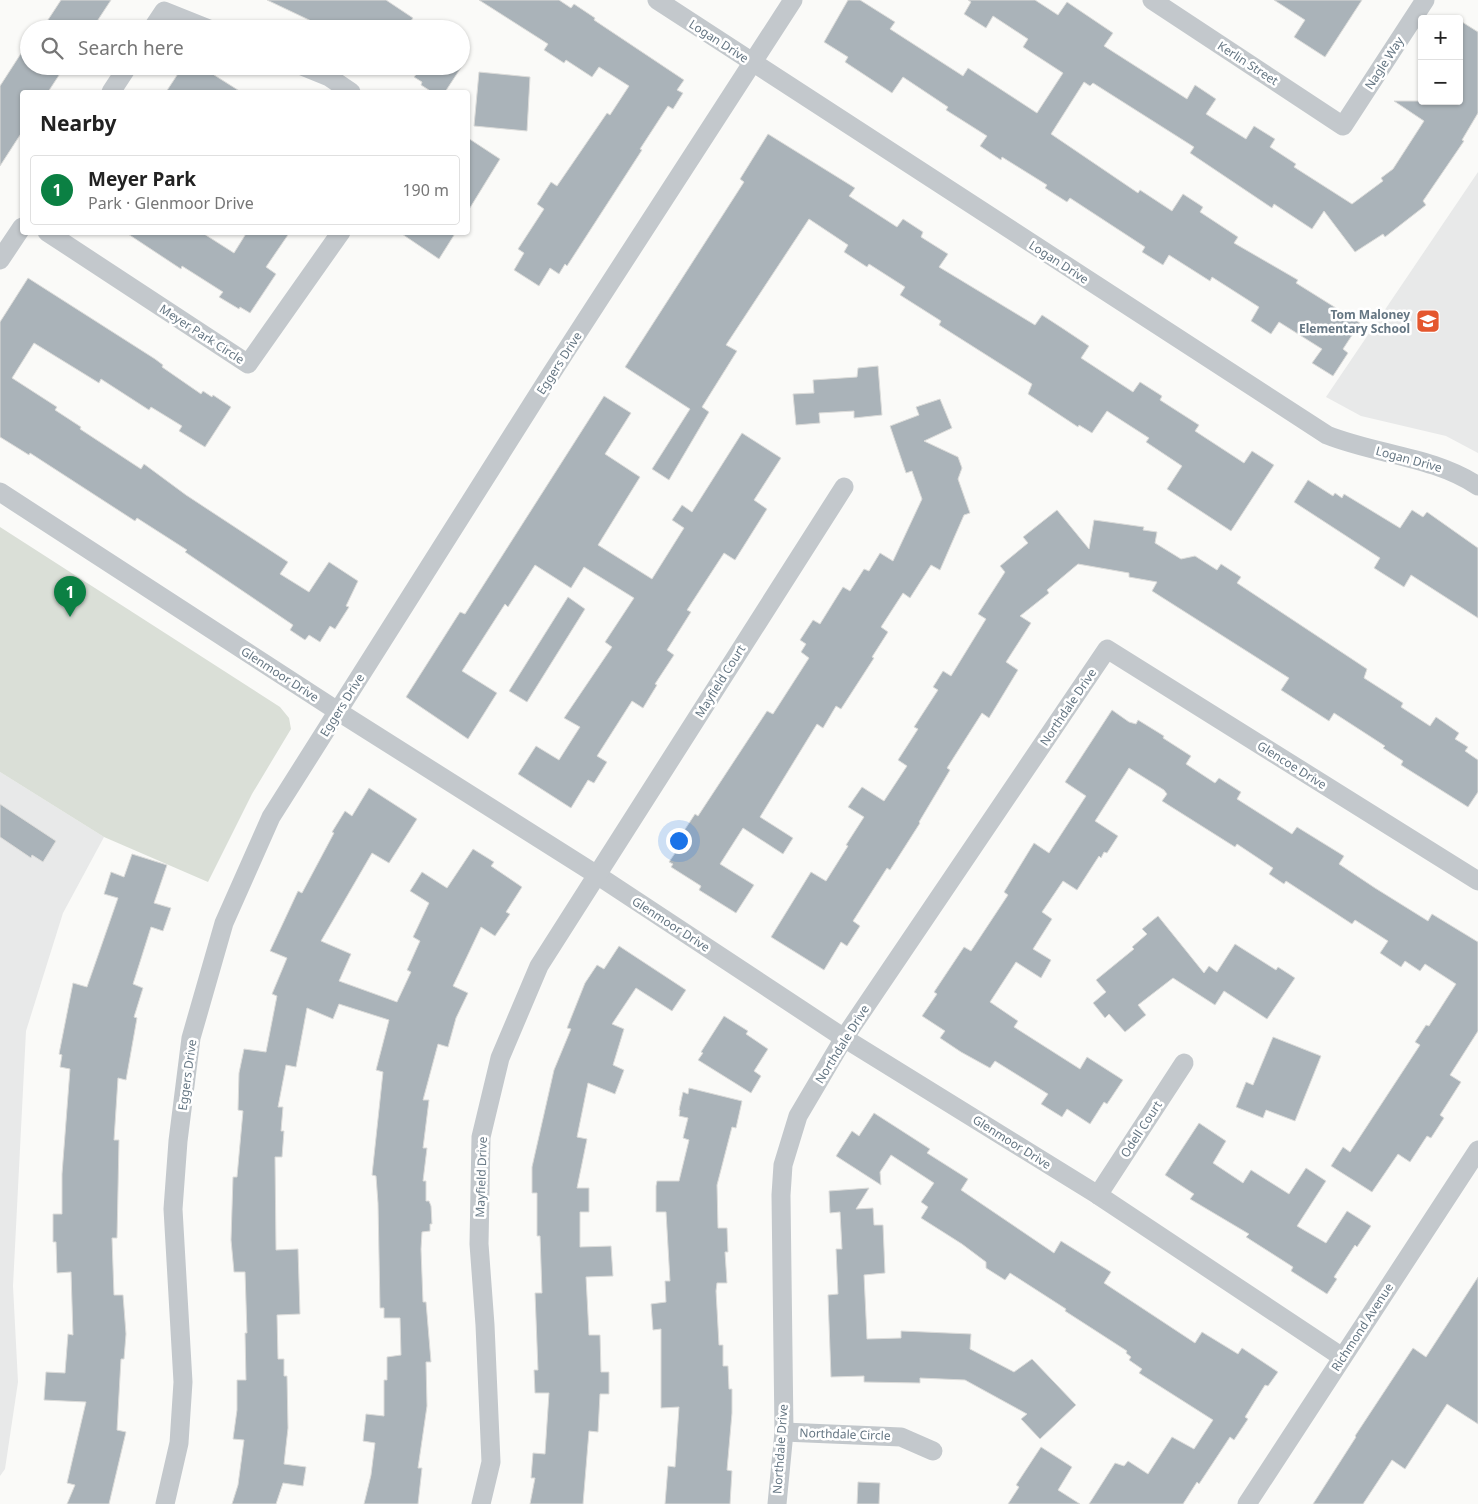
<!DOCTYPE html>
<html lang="en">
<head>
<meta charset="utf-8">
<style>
	:root { --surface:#fff; --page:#f6f6f6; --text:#222; --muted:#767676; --line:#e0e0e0; --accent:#0b8043 }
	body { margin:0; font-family:"Noto Sans",sans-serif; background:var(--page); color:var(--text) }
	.controls { position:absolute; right:15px; top:15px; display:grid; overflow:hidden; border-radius:5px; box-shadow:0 1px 4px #0004 }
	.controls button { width:45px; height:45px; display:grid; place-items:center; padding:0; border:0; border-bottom:1px solid var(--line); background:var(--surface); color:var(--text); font:25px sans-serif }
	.you { position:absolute; left:678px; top:840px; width:18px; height:18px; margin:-12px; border:4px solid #fff; border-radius:50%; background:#1a73e8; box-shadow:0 0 0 8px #1a73e833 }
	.badge { display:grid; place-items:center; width:32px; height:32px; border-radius:50%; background:var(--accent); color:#fff; font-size:16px; font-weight:700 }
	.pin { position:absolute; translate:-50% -41px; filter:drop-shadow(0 1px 2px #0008) }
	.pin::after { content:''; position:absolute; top:26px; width:18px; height:15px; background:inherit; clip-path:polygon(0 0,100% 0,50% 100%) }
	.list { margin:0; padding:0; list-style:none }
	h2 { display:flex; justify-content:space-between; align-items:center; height:65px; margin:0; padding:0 20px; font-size:21px }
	h2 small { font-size:16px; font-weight:400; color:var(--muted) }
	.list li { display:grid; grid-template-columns:32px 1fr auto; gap:15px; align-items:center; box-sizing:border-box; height:70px; margin:0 10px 10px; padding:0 10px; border:1px solid var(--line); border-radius:5px }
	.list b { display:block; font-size:19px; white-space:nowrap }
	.list p { margin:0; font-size:16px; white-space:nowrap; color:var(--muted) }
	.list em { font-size:16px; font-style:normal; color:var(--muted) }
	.icon { flex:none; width:28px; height:28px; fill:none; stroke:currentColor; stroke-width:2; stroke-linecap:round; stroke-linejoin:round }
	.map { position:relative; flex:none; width:1478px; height:1504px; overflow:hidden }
	.search { position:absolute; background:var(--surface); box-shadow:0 1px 4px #0004; left:20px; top:20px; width:450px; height:55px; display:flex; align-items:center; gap:12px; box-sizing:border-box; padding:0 18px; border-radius:28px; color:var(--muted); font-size:19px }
	.panel { position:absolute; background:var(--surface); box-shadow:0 1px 4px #0004; left:20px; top:90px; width:450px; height:145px; border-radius:5px }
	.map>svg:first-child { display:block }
	.built { fill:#e8e9e9 }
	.green { fill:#dadfd7 }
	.building { fill:#aab3b9; stroke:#dcdcda }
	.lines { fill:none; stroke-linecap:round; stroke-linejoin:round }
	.minor { stroke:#c3c8cc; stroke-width:19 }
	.labels { text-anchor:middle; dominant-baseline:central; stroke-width:5; stroke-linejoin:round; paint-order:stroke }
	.street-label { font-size:12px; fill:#657683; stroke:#fff }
	.poi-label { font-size:12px; font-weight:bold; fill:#657683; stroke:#fff; text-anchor:end }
</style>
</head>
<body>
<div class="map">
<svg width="1478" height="1504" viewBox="0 0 1478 1504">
	<rect width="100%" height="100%" fill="#fafaf8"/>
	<!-- built -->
	<g class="built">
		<path d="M1478 172V453L1446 436 1361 416 1326 397Z"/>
		<path d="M0 772 104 837 63 913 26 1031 13 1286 18 1382 5 1469 0 1476Z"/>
	</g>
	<!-- green -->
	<path class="green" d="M0 527 280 707 289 718 291 729 252 794 208 882 104 837 0 772Z"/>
	<!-- building -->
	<g class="building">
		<path d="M61 0H111L92 29H42Z"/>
		<path d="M267 0H386L413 18 405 29H328Z"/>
		<path d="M479 0H559L571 8 574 4 595 18 594 20 684 80 677 90 683 93 673 109 668 106 640 149 642 150 567 266 565 264 559 274 550 268 539 286 514 270 524 253 518 249 544 209 537 204 551 182 557 186 607 113 610 115 629 86 599 67 592 77 566 60 564 63 544 50 548 44Z"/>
		<path d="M848 0H860L895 22 890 29 963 76 968 68 1037 113 1063 73 1023 47 1028 39 993 16 986 28 964 14 971 2 968 0H1035L1058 15 1067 2 1113 33 1104 46 1187 99 1195 85 1216 99 1206 114 1246 139 1254 126 1275 139 1270 147 1296 164 1294 167 1352 204 1383 181 1381 178 1393 169 1424 121 1394 101H1459V20L1478 32V113L1462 140 1464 141 1423 201 1426 205 1385 237 1383 234 1355 252 1324 211 1312 229 1274 204 1272 208 1190 153 1194 147 1093 83 1090 86 1084 82 1051 134 1138 193 1140 190 1172 211 1183 194 1203 207 1200 212 1238 237 1234 243 1298 280 1296 283 1360 323 1343 349 1348 353 1333 376 1312 363 1322 349 1279 322 1271 334 1251 321 1259 307 1212 277 1210 281 1169 255 1163 265 1142 252 1145 247 1070 198 1067 202 1045 188 1047 185 1002 157 1001 160 980 146 987 136 946 110 948 107 903 77 892 93 845 62 848 57 824 42Z"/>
		<path d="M1274 0H1362L1325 57 1294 37 1305 20Z"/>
		<path d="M29 41V66H65L48 92H22V132L0 166V86Z"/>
		<path d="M183 66H200L241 92H166Z"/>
		<path d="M423 66H462L445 92H432L421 85 422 82 414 77Z"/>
		<path d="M479 72 530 77 527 131 474 126Z"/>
		<path d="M768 134 855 188 849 196 897 227 903 219 923 232 921 237 948 254 939 267 1035 325 1042 315 1062 328 1089 346 1081 358 1133 392 1140 382 1162 396 1160 400 1199 425 1195 431 1244 463 1252 451 1274 465 1231 531 1167 489 1182 466 1146 442 1149 438 1107 411 1092 433 1079 425 1078 427 1028 394 1032 384 939 325 941 321 900 295 905 287 869 264 867 267 844 252 848 245 809 219 726 345 737 351 702 407 709 412 669 480 652 469 690 409 625 367 744 182 740 179Z"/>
		<path d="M468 138 500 159 468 211Z"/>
		<path d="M125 232H201L234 253 247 232H290L266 267 276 274 250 313 240 307 239 309 219 297 223 292 182 266 181 269Z"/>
		<path d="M399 232H456L439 259Z"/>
		<path d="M28 278 155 359 163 365 162 367 201 394 203 391 212 397 213 395 231 407 205 447 179 431 182 426 151 407 149 410 101 379 99 383 34 343 12 378 57 407 55 410 81 427 80 429 141 469 144 464 186 495 288 562 280 574 309 592 329 562 358 581 346 606 349 607 335 629 330 626 320 642 309 635 305 640 290 630 293 625 185 552 187 550 137 518 135 521 30 453 29 455 0 437V322Z"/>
		<path d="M878 366 882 415 854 418V411L819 413 820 423 796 425 793 394 814 393 813 380 857 377 858 368Z"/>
		<path d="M604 396 631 413 605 454 640 477 598 545 652 579 684 528 672 520 682 505 692 512 742 433 781 458 754 500 767 509 735 560 724 553 687 610 691 612 667 650 674 655 655 684 657 685 643 708 632 701 597 756 607 762 594 783 588 780 571 808 518 774 536 746 559 760 580 727 564 718 612 647 605 642 634 598 584 567 571 588 535 565 508 607 505 604 462 671 497 693 468 739 406 697 460 612 465 614Z"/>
		<path d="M940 399 952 428 924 441 958 457 962 468 958 479 970 513 964 515 940 570 931 565 910 598 903 593 881 627 888 632 872 657 874 658 841 709 836 706 823 728 817 724 760 817 793 838 783 854 743 828 720 864 754 885 736 913 699 890 701 886 671 867 673 864 669 862 684 840 680 837 695 814 698 816 767 711 773 714 809 658 801 652 806 644 800 640 813 620 820 624 843 587 850 591 864 569 869 571 880 553 893 561 922 499 912 471 906 473 890 426 919 415 916 407Z"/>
		<path d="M1308 480 1333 496 1335 493 1342 498 1344 494 1400 528 1412 510 1423 517 1427 512 1478 548V618L1411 575 1404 587 1374 568 1380 558 1294 502Z"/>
		<path d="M1057 510 1089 549 1094 520 1144 527 1143 530 1157 532 1155 543 1181 559 1195 556 1217 570 1221 564 1241 577 1237 583 1367 669 1364 678 1403 703 1401 707 1430 726 1436 717 1459 733 1455 739 1468 747 1465 751 1478 760V792L1468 807 1401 765 1403 761 1383 748 1385 746 1334 713 1329 721 1281 690 1289 678 1152 591 1157 582 1129 577V573L1078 564 1047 590 1049 593 1020 616 1031 623 1006 662 1018 670 989 718 982 713 947 768 950 770 919 822 920 823 890 870 887 868 853 921 860 926 847 946 841 942 824 970 771 937 811 872 826 881 848 846 846 845 864 817 848 807 862 787 884 801 907 766 898 760 918 729 914 727 938 690 933 687 943 671 951 676 986 619 978 614 1005 572 1000 566 1028 543 1023 537Z"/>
		<path d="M568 597 585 609 527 702 509 691Z"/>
		<path d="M1112 710 1129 722 1136 724 1138 720 1164 736 1163 738 1191 756 1186 764 1215 783 1219 778 1241 792 1237 799 1292 834 1297 827 1344 856 1339 864 1375 888 1428 921 1432 914 1478 942V1031L1450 1075 1461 1082 1440 1115 1444 1118 1431 1138 1427 1136 1410 1162 1398 1154 1372 1192 1331 1166 1343 1147 1350 1152 1420 1045 1415 1042 1426 1025 1429 1026 1456 984 1425 964 1420 971 1405 961 1401 967 1380 953 1388 941 1355 920 1352 924 1286 881 1284 884 1269 874 1273 868 1237 844 1235 847 1162 801 1167 794 1164 790 1129 768 1095 821 1118 836 1107 853 1104 852 1101 858 1099 856 1077 890 1063 881 1042 912 1052 919 1033 949 1051 960 1041 978 1016 962 990 1002 1018 1021 1014 1027 1080 1069 1087 1057 1123 1080 1107 1104 1104 1102 1090 1124 1067 1109 1062 1117 1041 1104 1048 1094 995 1061 990 1068 961 1052 940 1038 945 1031 922 1016 937 994 934 992 964 947 971 951 1008 895 1004 892 1034 843 1049 853 1086 796 1065 782Z"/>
		<path d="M369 788 417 819 389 863 372 853 321 941 351 954 339 981 397 1002 411 972 407 970 420 941 413 937 429 903 410 891 422 872 447 888 473 849 494 862 491 866 522 887 506 912 510 914 495 936 481 927 453 986 468 993 456 1018 448 1047 438 1044 423 1100H429L423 1148H427L423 1181H426V1201H429L431 1206 432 1224H430V1231L422 1232 421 1249 423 1302H426L431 1362H426L427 1406 418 1468H422L418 1504H364L371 1475 375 1443 363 1441 366 1414 384 1416V1380H387V1357L401 1355 400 1318H384V1308H380L378 1203 376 1176 372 1175 383 1072 376 1070 389 1020 339 1004 333 1019 307 1008 296 1067 286 1065 278 1107H283L281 1131H284L282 1157H275L276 1250 298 1249 300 1314 277 1315 278 1359H284V1376H287L288 1428 284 1464 306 1467 303 1486 283 1483 276 1504H232L238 1485 244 1440 233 1439 237 1410V1380H246L245 1333H247L245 1272H234L231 1240 233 1177H237L243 1111 238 1110 239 1073 244 1049 266 1052 277 996 272 994 287 958 270 951 298 891 302 893 334 833 332 832 345 811 352 816Z"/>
		<path d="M0 804 56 841 43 862 32 855 31 858 0 837Z"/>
		<path d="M132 854 167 865 154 903 171 908 163 931 151 927 133 984 143 988 134 1017 137 1018 126 1080 118 1078 114 1140H119L117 1238H112L114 1295H123L126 1334 124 1359H121L117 1430 126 1432 109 1504H67L75 1485 67 1483 86 1402 44 1400 46 1372 65 1373 68 1334 73 1335 71 1272 57 1273 56 1242H53V1214H62V1174L70 1069 60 1067 62 1055 59 1054 73 983 87 987 118 898 104 894 111 872 124 877Z"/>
		<path d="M1158 916 1204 973 1209 966 1217 972 1235 944 1276 970 1278 967 1295 978 1267 1019 1224 991 1215 1005 1173 978 1138 1005 1146 1015 1125 1032 1109 1014 1105 1018 1093 1003 1106 992 1096 980 1134 949 1132 947 1147 934 1142 929Z"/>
		<path d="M619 946 686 990 672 1011 636 988 612 1024 624 1029 613 1065 624 1070 615 1094 588 1083 577 1137 587 1139 577 1188H589V1212H580V1247L611 1246 613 1276 586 1277 589 1335H600L601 1372H609V1394H600L598 1432 589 1431 583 1504H530L535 1478H531L533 1453 545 1454 549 1393H535L534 1370H538L535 1293H542L540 1236H537V1193H532V1167L554 1070 571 1029 567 1028 585 983 597 965 604 969Z"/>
		<path d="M724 1016 748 1031 746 1034 768 1049 754 1071 761 1076 751 1093 698 1060 703 1053 701 1052Z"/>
		<path d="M1273 1037 1321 1056 1295 1121 1266 1110 1263 1118 1236 1107 1246 1082 1253 1085Z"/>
		<path d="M689 1088 742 1101 736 1128 732 1127 717 1185 718 1228H727L728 1252H725L727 1283H717L716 1291 719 1345H723V1366H728L729 1389H732V1413L727 1470 732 1471 730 1504H665L668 1466 675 1467 679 1407 661 1408V1329L653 1330 651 1304 666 1302 665 1281H670L666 1212H656V1186L657 1181H679L689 1140 683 1138 688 1118 679 1116 680 1110H679L683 1092 688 1094Z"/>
		<path d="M874 1113 930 1149 927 1153 968 1179 961 1190 1054 1253 1061 1241 1111 1272 1104 1283 1195 1343 1202 1332 1238 1354 1242 1348 1278 1372 1268 1386 1265 1385 1245 1417 1248 1419 1234 1440 1230 1437 1199 1484 1197 1482 1183 1504H1089L1115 1463 1124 1466 1128 1461 1148 1474 1172 1437 1194 1449 1213 1420 1139 1373 1142 1369 1129 1360 1131 1357 1126 1353 1127 1351 1065 1311 1066 1309 1010 1273 1005 1280 986 1268V1262L962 1244 921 1218 928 1207 921 1202 934 1183 891 1155 880 1172 881 1185 836 1156 852 1131 859 1136Z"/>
		<path d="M1199 1123 1226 1141 1213 1163 1243 1183 1251 1170 1289 1194 1306 1168 1326 1181 1297 1226 1326 1243 1347 1211 1371 1226 1357 1247 1355 1245 1334 1277 1337 1279 1327 1294 1291 1271 1293 1267 1246 1237 1249 1234 1190 1199 1194 1194 1165 1175Z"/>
		<path d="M869 1188 856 1209 873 1208 874 1225H883L885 1273 864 1275 867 1339 901 1338V1331L971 1334 970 1349 1014 1372 1032 1359 1076 1405 1040 1439 1021 1419 1027 1414 965 1380 920 1378V1383L864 1382V1376L831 1377 828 1295 838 1294 836 1249H842L840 1212 830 1213 829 1191Z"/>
		<path d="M1478 1277V1424L1447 1404 1405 1469 1392 1460 1363 1504H1313L1356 1437 1355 1436 1413 1348 1426 1357Z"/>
		<path d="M1041 1447 1072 1467 1058 1490 1080 1504H1008L1019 1487 1016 1485Z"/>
		<path d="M858 1482 880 1483 879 1504H857Z"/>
	</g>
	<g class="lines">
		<!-- minor -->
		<g class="minor">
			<path d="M657 0 1327 435C1377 455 1432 456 1478 486"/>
			<path d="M1152 0 1343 126 1425 0"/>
			<path d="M152 29 164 11 209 29"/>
			<path d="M302 66 329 77 351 92"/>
			<path d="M111 92 128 66"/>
			<path d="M47 232 248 364 341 232"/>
			<path d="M0 260 22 227"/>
			<path d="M0 492 339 712 597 875 844 1038 1098 1195 1342 1357"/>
			<path d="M1098 1195 1184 1063"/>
			<path d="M784 1432 901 1437 933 1451"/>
			<path d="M165 1504 179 1443 183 1382 173 1209 178 1141 191 1038 224 923 271 817 551 374 793 0"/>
			<path d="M481 1504 491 1462 485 1325 479 1244 481 1137 500 1058 539 966 844 487"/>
			<path d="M777 1504 784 1432 781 1195 783 1165 798 1116 844 1038 1107 649 1478 881"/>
			<path d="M1247 1504 1478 1150"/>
		</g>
	</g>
	<!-- icons -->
	<defs>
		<g id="school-square" transform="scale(1.25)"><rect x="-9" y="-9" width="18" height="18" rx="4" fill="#e4572e" stroke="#fff"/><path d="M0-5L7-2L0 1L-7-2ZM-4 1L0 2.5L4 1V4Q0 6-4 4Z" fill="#fff"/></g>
	</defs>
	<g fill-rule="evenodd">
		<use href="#school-square" x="1428" y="321"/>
	</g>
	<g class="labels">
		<!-- street labels -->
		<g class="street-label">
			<text transform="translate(719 41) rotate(33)">Logan Drive</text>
			<text transform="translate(1248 63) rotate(33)">Kerlin Street</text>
			<text transform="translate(1384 63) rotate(-57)">Nagle Way</text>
			<text transform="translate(1059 262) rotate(33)">Logan Drive</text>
			<text transform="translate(202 334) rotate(33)">Meyer Park Circle</text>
			<text transform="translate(559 363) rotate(-57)">Eggers Drive</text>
			<text transform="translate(1409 459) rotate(15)">Logan Drive</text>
			<text transform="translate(280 674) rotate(33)">Glenmoor Drive</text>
			<text transform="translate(720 681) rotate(-58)">Mayfield Court</text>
			<text transform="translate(342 705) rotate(-58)">Eggers Drive</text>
			<text transform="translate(1068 707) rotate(-56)">Northdale Drive</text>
			<text transform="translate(1292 765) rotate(32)">Glencoe Drive</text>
			<text transform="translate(671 924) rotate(33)">Glenmoor Drive</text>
			<text transform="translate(842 1044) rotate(-58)">Northdale Drive</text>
			<text transform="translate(187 1075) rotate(-82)">Eggers Drive</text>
			<text transform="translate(1141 1129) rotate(-57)">Odell Court</text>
			<text transform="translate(1012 1142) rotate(32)">Glenmoor Drive</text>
			<text transform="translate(481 1177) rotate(-88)">Mayfield Drive</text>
			<text transform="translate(1362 1327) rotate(-57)">Richmond Avenue</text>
			<text transform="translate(845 1434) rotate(2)">Northdale Circle</text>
			<text transform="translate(780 1449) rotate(-86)">Northdale Drive</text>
		</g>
		<!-- poi labels -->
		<g class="poi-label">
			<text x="1410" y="314">Tom Maloney<tspan x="1410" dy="14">Elementary School</tspan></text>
		</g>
	</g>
</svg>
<div class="controls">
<button>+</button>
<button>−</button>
</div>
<div class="you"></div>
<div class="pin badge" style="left:70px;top:617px">1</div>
<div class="search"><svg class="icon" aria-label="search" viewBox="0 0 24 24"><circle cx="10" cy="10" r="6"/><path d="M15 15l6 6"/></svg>Search here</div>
<section class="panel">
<h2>Nearby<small></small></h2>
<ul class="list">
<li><span class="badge">1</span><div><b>Meyer Park</b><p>Park · Glenmoor Drive</p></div><em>190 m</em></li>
</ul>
</section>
</div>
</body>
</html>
